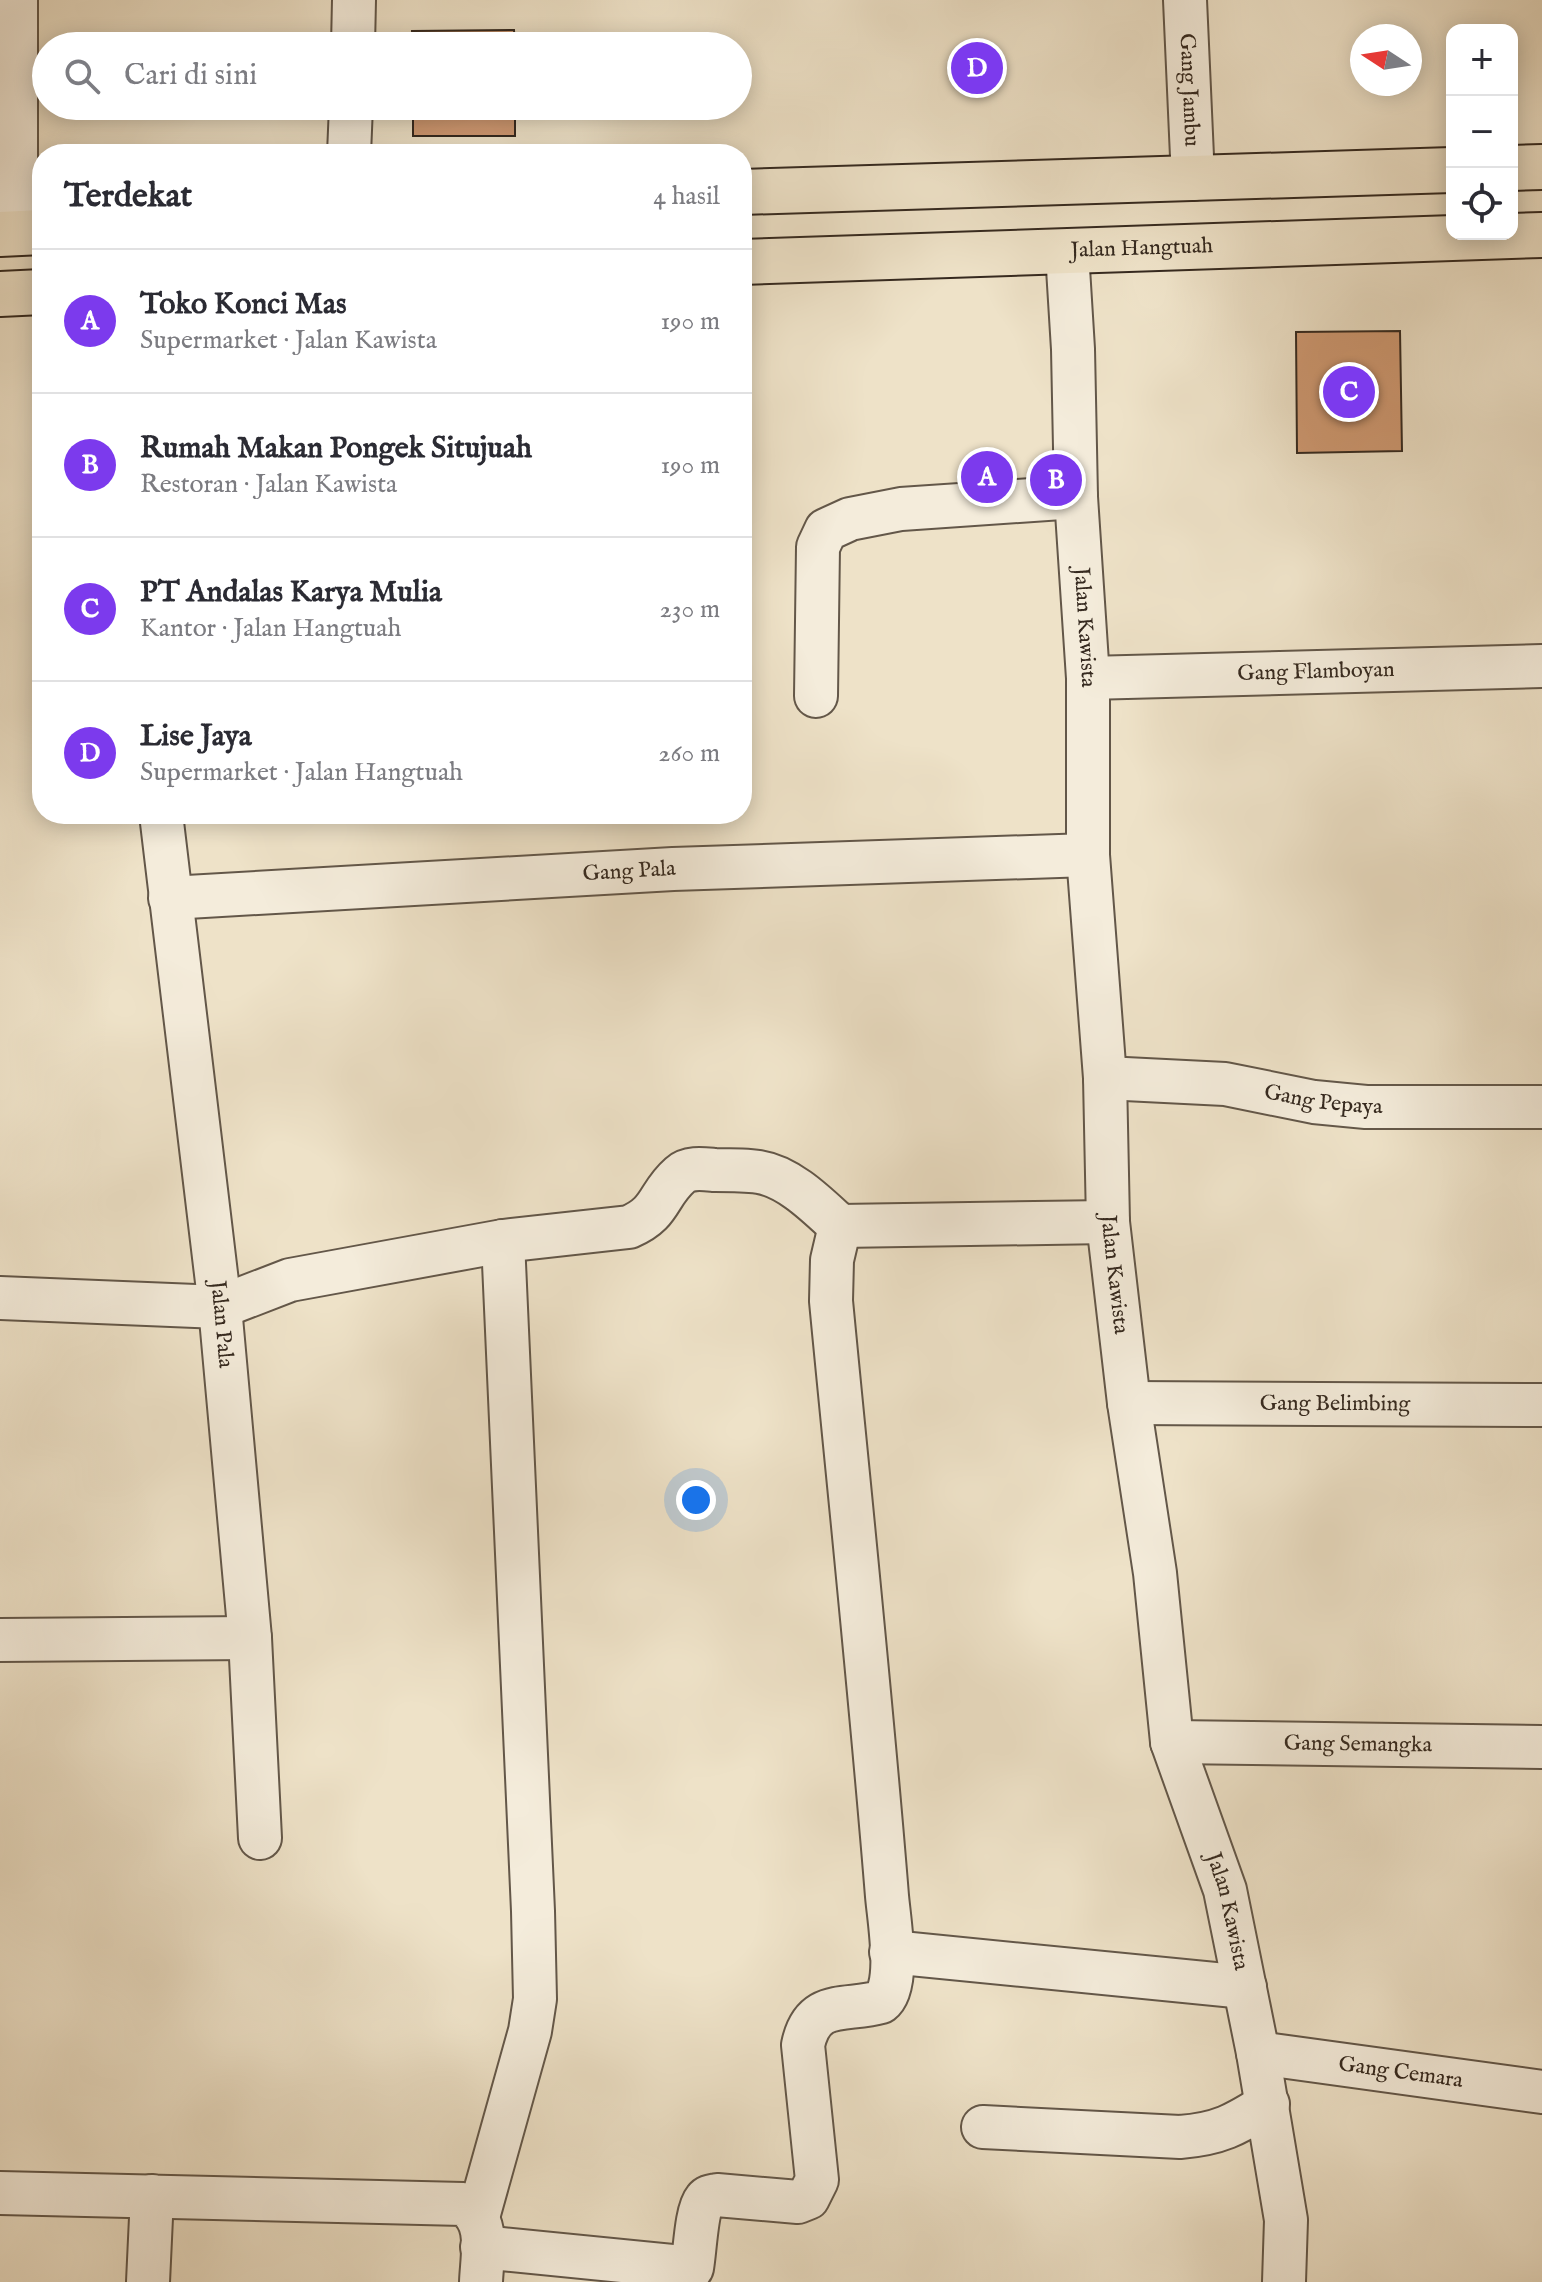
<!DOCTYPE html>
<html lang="id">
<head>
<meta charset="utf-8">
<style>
	:root { --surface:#fff; --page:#f2f2f3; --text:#2b2b33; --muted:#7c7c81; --line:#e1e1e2; --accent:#7c3aed }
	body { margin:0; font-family:"IM FELL English",serif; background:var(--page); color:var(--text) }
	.controls { position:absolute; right:24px; top:24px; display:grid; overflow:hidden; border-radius:16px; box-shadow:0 4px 20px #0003 }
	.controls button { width:72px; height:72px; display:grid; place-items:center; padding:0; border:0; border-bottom:2px solid var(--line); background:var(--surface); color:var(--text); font:40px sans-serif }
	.compass { position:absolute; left:1350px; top:24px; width:72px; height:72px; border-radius:50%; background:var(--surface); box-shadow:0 4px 20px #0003; rotate:282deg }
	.you { position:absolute; left:696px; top:1500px; width:28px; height:28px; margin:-20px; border:6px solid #fff; border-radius:50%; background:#1a73e8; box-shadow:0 0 0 12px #1a73e833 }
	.badge { display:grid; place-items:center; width:52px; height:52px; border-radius:50%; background:var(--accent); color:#fff; font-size:26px; font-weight:700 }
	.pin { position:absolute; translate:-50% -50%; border:4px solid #fff; box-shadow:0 2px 8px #0006 }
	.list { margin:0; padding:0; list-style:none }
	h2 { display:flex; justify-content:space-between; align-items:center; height:104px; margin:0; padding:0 32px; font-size:34px }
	h2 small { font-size:26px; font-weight:400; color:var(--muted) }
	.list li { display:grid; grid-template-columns:52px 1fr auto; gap:24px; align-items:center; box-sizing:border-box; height:144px; padding:0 32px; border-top:2px solid var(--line) }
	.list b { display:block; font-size:30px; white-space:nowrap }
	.list p { margin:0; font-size:26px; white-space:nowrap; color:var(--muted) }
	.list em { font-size:26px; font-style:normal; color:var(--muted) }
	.icon { flex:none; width:44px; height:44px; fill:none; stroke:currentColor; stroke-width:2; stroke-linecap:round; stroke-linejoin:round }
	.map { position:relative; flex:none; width:1542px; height:2282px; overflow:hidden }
	.search { position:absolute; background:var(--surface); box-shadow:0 4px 20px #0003; left:32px; top:32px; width:720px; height:88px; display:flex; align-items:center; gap:20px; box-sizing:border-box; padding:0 28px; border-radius:44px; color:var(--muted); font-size:30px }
	.panel { position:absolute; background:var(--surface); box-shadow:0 4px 20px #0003; left:32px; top:144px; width:720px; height:680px; border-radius:32px }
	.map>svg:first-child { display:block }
	.building { fill:#cf9972; stroke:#35291f; stroke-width:2 }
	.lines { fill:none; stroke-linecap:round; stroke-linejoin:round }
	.minor-casing { stroke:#635749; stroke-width:46 }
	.trunk-casing { stroke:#35291f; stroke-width:48 }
	.minor { stroke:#f4ecdb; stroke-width:42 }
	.trunk { stroke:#eee2c8; stroke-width:44 }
	.labels { text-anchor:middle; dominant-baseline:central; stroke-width:8; stroke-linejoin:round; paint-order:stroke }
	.street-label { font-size:22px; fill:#35291f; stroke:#f4ecdb }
</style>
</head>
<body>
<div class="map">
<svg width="1542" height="2282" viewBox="0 0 1542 2282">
	<rect width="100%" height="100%" fill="#eee2c8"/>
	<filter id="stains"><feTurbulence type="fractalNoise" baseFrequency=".0025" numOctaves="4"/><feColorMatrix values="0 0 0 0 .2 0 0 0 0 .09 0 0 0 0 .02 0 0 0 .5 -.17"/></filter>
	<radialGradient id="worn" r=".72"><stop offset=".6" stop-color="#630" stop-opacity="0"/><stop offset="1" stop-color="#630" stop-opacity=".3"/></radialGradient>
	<!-- building -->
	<g class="building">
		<path d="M514 30 515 46H412V31Z"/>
		<rect x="413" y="106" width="102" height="30"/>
		<path d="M1400 331 1402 451 1297 453 1296 332Z"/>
	</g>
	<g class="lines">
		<!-- minor casing -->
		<g class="minor-casing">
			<g id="minor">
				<path d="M16 0V234"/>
				<path id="s1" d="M1185 0 1193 179"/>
				<path d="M353 46 354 0"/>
				<path d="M349 154 351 106"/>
				<path id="s2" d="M1067 252 1073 349 1076 497 1088 678V855L1105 1078 1108 1222 1129 1403 1155 1573 1172 1742 1225 1890 1258 2053 1286 2220 1284 2282"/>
				<path id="s3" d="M1088 678 1542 666"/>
				<path d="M816 696 818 547 826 530 850 519 901 509 1076 497"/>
				<path id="s4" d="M161 814 220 1307 250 1638 260 1838"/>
				<path id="s5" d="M170 898 673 869 1088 855"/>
				<path id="s6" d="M1105 1078 1225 1084 1314 1102 1366 1107H1542"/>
				<path d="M0 1298 220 1307 290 1280 503 1241 629 1227C662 1213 657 1195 680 1175 689 1167 703 1169 715 1170 729 1170 745 1170 759 1172 790 1177 818 1206 840 1226L1108 1222"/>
				<path id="s7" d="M1129 1403 1542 1405"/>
				<path d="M0 1640 250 1638"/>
				<path id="s8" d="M1172 1742 1542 1747"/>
				<path d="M891 1952 1245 1987"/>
				<path id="s9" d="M1258 2053 1542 2092"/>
				<path d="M983 2127 1180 2137C1219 2134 1235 2125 1268 2104"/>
				<path d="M0 2193 463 2204C491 2219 482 2255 481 2282"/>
				<path d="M478 2217 530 2031 535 1999 533 1911 503 1241"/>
				<path d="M482 2247 692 2268C695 2252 696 2211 705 2200 708 2196 712 2196 717 2195L798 2202 808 2198 817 2180 803 2045C813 1998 845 2012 881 2002 901 1987 889 1920 887 1896 871 1697 850 1499 831 1301L832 1260 840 1226"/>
				<path d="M148 2282 152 2196"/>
			</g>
		</g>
		<!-- trunk casing -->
		<g class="trunk-casing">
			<g id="trunk">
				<path d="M1512 168 1542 167"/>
				<path d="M742 192 1452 170"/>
				<path d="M0 234 42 232"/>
				<path id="s10" d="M742 262 1542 235"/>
				<path d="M0 294 42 292"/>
			</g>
		</g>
		<!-- minor -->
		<use href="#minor" class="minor"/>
		<!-- trunk -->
		<use href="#trunk" class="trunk"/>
	</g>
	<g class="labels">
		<!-- street labels -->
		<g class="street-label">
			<text stroke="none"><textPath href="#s1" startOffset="90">Gang Jambu</textPath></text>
			<text stroke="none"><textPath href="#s10" startOffset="400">Jalan Hangtuah</textPath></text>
			<text stroke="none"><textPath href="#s2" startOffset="376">Jalan Kawista</textPath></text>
			<text stroke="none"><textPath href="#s3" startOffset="228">Gang Flamboyan</textPath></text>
			<text stroke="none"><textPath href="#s5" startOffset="460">Gang Pala</textPath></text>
			<text stroke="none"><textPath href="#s6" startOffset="220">Gang Pepaya</textPath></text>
			<text stroke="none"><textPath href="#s2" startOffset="1024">Jalan Kawista</textPath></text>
			<text stroke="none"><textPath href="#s4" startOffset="514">Jalan Pala</textPath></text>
			<text stroke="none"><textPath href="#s7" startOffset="206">Gang Belimbing</textPath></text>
			<text stroke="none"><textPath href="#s8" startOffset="186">Gang Semangka</textPath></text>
			<text stroke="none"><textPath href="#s2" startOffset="1674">Jalan Kawista</textPath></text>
			<text stroke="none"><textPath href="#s9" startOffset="144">Gang Cemara</textPath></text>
		</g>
	</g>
	<rect width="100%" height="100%" filter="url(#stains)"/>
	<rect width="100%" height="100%" fill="url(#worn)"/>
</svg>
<div class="controls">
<button>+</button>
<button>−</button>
<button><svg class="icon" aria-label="locate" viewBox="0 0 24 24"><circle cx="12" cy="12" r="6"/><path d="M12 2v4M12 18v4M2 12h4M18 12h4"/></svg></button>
</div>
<svg class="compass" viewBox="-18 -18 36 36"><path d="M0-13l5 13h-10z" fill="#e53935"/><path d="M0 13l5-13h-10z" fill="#7c7c81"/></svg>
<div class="you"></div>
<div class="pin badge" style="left:987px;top:477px">A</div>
<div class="pin badge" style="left:1056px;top:480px">B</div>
<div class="pin badge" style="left:1349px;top:392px">C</div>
<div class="pin badge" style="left:977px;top:68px">D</div>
<div class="search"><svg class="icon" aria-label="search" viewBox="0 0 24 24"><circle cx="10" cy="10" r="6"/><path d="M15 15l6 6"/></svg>Cari di sini</div>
<section class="panel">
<h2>Terdekat<small>4 hasil</small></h2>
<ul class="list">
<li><span class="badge">A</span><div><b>Toko Konci Mas</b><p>Supermarket · Jalan Kawista</p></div><em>190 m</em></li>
<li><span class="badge">B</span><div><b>Rumah Makan Pongek Situjuah</b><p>Restoran · Jalan Kawista</p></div><em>190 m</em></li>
<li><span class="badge">C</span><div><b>PT Andalas Karya Mulia</b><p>Kantor · Jalan Hangtuah</p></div><em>230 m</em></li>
<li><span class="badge">D</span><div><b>Lise Jaya</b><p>Supermarket · Jalan Hangtuah</p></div><em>260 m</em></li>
</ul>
</section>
</div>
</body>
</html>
